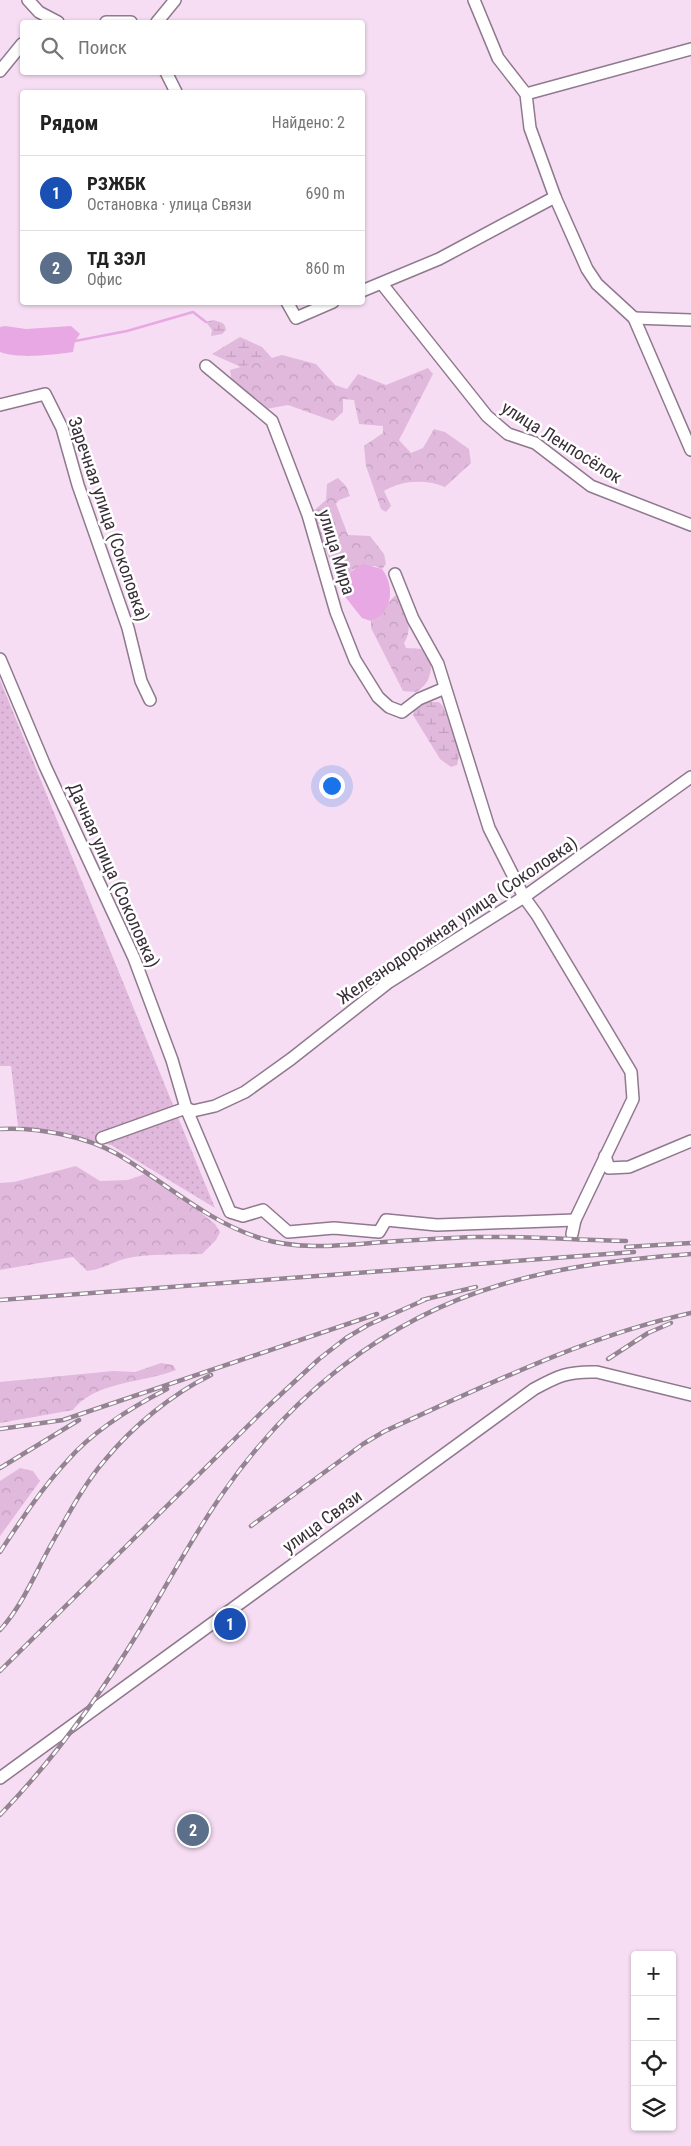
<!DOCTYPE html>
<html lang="ru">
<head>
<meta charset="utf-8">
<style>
	:root { --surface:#fff; --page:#f6f6f6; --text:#222; --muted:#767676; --line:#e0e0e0; --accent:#286f3b }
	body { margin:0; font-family:"Roboto Condensed",sans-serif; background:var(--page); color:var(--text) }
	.controls { position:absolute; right:15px; bottom:15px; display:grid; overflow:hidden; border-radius:5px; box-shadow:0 1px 4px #0004 }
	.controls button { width:45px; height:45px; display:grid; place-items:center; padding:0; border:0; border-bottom:1px solid var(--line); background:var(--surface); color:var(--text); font:25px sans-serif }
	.you { position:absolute; left:331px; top:785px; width:18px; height:18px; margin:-12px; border:4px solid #fff; border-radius:50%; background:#1a73e8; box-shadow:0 0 0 8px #1a73e833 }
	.badge { display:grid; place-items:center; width:32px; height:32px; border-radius:50%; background:var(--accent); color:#fff; font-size:16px; font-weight:700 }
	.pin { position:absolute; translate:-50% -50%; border:2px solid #fff; box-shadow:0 1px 5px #0006 }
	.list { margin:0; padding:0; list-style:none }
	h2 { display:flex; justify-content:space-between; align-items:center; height:65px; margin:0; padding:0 20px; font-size:21px }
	h2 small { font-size:16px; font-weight:400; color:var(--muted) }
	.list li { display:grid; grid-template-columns:32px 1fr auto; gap:15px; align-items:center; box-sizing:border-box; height:75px; padding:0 20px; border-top:1px solid var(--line) }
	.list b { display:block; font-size:19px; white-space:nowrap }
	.list p { margin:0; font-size:16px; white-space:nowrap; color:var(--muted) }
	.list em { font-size:16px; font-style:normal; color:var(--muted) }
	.icon { flex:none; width:28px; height:28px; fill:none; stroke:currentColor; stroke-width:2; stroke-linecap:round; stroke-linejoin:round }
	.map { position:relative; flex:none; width:691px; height:2146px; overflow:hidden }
	.search { position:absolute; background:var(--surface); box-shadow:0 1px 4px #0004; left:20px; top:20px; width:345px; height:55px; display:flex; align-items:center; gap:12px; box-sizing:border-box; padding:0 18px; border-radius:5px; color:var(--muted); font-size:19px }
	.panel { position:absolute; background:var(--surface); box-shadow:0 1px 4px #0004; left:20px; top:90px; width:345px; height:215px; border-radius:5px }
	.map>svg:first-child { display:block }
	.grass { fill:url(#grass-dots) }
	.forest { fill:url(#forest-crowns) }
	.wetland { fill:url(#wetland-marsh) }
	.water { fill:#e8a8e3 }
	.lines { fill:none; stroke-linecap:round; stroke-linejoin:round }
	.stream { stroke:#e8a8e3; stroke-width:2.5 }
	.minor-casing { stroke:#8f798d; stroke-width:14 }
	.minor { stroke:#fff; stroke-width:11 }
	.rail-casing { stroke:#948392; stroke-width:4.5 }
	.rail { stroke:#fff; stroke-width:2.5; stroke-dasharray:8; stroke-linecap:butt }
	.labels { text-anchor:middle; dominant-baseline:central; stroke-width:5; stroke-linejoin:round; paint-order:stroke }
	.street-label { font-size:18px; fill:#392f38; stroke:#fff }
</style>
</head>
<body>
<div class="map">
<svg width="691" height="2146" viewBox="0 0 691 2146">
	<defs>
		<pattern id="grass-dots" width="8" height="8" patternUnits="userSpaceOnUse" patternTransform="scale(1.25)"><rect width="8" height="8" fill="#e1b9dd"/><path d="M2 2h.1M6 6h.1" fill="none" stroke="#c29fbe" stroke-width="1.8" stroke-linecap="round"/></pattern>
		<pattern id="forest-crowns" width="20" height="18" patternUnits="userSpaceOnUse" patternTransform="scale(1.25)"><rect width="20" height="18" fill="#e1b9dd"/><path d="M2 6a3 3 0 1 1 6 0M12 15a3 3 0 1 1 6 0" fill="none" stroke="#c29fbe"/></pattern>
		<pattern id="wetland-marsh" width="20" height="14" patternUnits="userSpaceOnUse" patternTransform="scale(1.25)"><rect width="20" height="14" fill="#e1b9dd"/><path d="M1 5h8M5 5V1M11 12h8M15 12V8" fill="none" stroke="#c29fbe"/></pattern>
	</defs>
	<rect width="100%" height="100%" fill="#f6ddf3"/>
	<!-- grass -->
	<path class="grass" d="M0 680 215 1208 111 1145 18 1126 11 1066H0Z"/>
	<!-- forest -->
	<g class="forest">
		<path d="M282 355 316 364 335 385 347 389 358 374 386 385 428 368 433 374 399 440 411 453 423 448 434 429 445 432 469 449 471 463 445 487C426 479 402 480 384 491L391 506 386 512 381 509 366 466 364 446 383 433V426L359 424 354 400 343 399V412L333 421 288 405 266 409 232 382 230 370Z"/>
		<path d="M338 478 346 486 350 496 339 500 336 504 348 535 370 536 384 554 386 564 382 569 375 566 353 569 344 580 333 568 311 513 326 500 327 484Z"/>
		<path d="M396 595C407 609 414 628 404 643L406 648 424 649 432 659C431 675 429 684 416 692L403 691 371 628V621C385 616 385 603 396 595Z"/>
		<path d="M76 1166 100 1181 128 1180 145 1174 165 1184 215 1224 220 1232 216 1240 202 1254C177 1255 149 1253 124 1259 111 1263 100 1270 87 1271L73 1257 0 1270V1183L14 1182Z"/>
		<path d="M161 1363 173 1365 176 1370C144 1383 95 1381 73 1410L0 1423V1382L113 1371 135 1372Z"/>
		<path d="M20 1468 33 1471 40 1481 0 1536V1481Z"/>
	</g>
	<!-- wetland -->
	<g class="wetland">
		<path d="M213 320C220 322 225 322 226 330L222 334 211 336 212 330 206 322Z"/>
		<path d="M240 337 262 347 272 358 241 367 212 354Z"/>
		<path d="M425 702H439L443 706 460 752 457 765 451 767 440 759 413 715 415 708Z"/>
	</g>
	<!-- water -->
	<g class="water">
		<path d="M5 326 26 329 71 326 80 334 75 341 73 352C53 355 18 359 0 352V327Z"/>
		<path d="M363 564 382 569C395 586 393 613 371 621L362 618 343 594C344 578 349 571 363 564Z"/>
	</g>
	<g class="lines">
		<!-- stream -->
		<path class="stream" d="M75 341 127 331 193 312 206 322"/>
		<!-- minor casing -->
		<g class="minor-casing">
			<g id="minor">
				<path d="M28 0 39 12 58 22"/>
				<path d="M474 0 498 58 526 94 530 128 555 197 587 269 597 284 634 318 691 450"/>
				<path d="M106 22H131"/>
				<path d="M157 22 175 0"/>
				<path d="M0 71 22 44"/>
				<path d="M166 72 176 92"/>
				<path d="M526 94 691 49"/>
				<path d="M382 284 487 416 508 434 535 443 591 486 691 525"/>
				<path d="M362 291 439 259 555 197"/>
				<path d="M287 302 296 318 333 302"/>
				<path d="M634 318 691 320"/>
				<path d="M206 366 272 421 308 515 336 612 355 660 378 697 389 707 402 712 419 699 445 688"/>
				<path d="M0 405 45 394 62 428 78 485 128 628 141 681 150 700"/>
				<path d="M395 574 413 619 438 664 489 828 524 897 537 915 631 1072 633 1099 575 1220 572 1234"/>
				<path d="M0 659 45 766 134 958 172 1060 186 1108 230 1212 243 1216 263 1210 288 1232 334 1228 379 1232 386 1220 437 1225 575 1220"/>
				<path d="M102 1138 186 1108 193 1111 215 1106 245 1092 291 1059 389 982 524 897 691 777"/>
				<path d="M605 1156 609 1168 629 1167 691 1141"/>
				<path d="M0 1778 534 1389C558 1376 568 1371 597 1372L691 1395"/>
			</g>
		</g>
		<!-- minor -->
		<use href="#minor" class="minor"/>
		<!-- rail casing -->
		<g class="rail-casing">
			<g id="rail">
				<path d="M0 1129C37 1127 85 1136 117 1154 165 1182 206 1221 260 1238 299 1251 344 1245 384 1242 414 1240 444 1238 475 1237 525 1236 576 1240 626 1241"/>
				<path d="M626 1247 691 1243"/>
				<path d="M0 1300 634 1252"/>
				<path d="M422 1300 476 1287"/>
				<path d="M608 1359 648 1333 671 1323"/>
				<path d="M0 1429 63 1420 377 1314"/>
				<path d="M0 1468 79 1420"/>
				<path d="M251 1526 363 1444 385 1431C485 1386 583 1337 691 1313"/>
				<path d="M0 1552C21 1520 42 1488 68 1460 94 1430 132 1407 167 1389"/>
				<path d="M0 1630C23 1605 35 1573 52 1543 68 1515 84 1484 105 1460 133 1426 172 1394 211 1375"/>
				<path d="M0 1671 265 1409 319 1359 346 1338 368 1325 429 1298"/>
				<path d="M0 1815C54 1759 99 1697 139 1631 167 1585 192 1537 223 1493 290 1396 385 1319 500 1285 562 1266 627 1259 691 1254"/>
			</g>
		</g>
		<!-- rail -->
		<use href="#rail" class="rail"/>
	</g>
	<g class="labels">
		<!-- street labels -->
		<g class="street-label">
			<text transform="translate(562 442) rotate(32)">улица Ленпосёлок</text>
			<text transform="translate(109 519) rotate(71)">Заречная улица (Соколовка)</text>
			<text transform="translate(337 552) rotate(73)">улица Мира</text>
			<text transform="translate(114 875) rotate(66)">Дачная улица (Соколовка)</text>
			<text transform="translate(457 920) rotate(-34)">Железнодорожная улица (Соколовка)</text>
			<text transform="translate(322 1521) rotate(-36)">улица Связи</text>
		</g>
	</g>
</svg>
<div class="controls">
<button>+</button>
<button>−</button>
<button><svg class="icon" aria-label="locate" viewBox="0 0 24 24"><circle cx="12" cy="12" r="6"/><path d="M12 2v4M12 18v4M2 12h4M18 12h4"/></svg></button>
<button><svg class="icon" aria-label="layers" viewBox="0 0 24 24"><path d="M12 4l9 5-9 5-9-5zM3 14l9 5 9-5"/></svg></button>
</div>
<div class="you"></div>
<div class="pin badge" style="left:230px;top:1624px;background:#1a4fb4">1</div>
<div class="pin badge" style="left:193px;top:1830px;background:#5c6f8a">2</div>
<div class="search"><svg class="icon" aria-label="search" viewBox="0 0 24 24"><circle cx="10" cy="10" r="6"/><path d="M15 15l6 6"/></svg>Поиск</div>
<section class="panel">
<h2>Рядом<small>Найдено: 2</small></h2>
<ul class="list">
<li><span class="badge" style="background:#1a4fb4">1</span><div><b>РЗЖБК</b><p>Остановка · улица Связи</p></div><em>690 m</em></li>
<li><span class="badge" style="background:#5c6f8a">2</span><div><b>ТД ЗЭЛ</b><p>Офис</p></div><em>860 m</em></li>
</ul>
</section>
</div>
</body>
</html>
